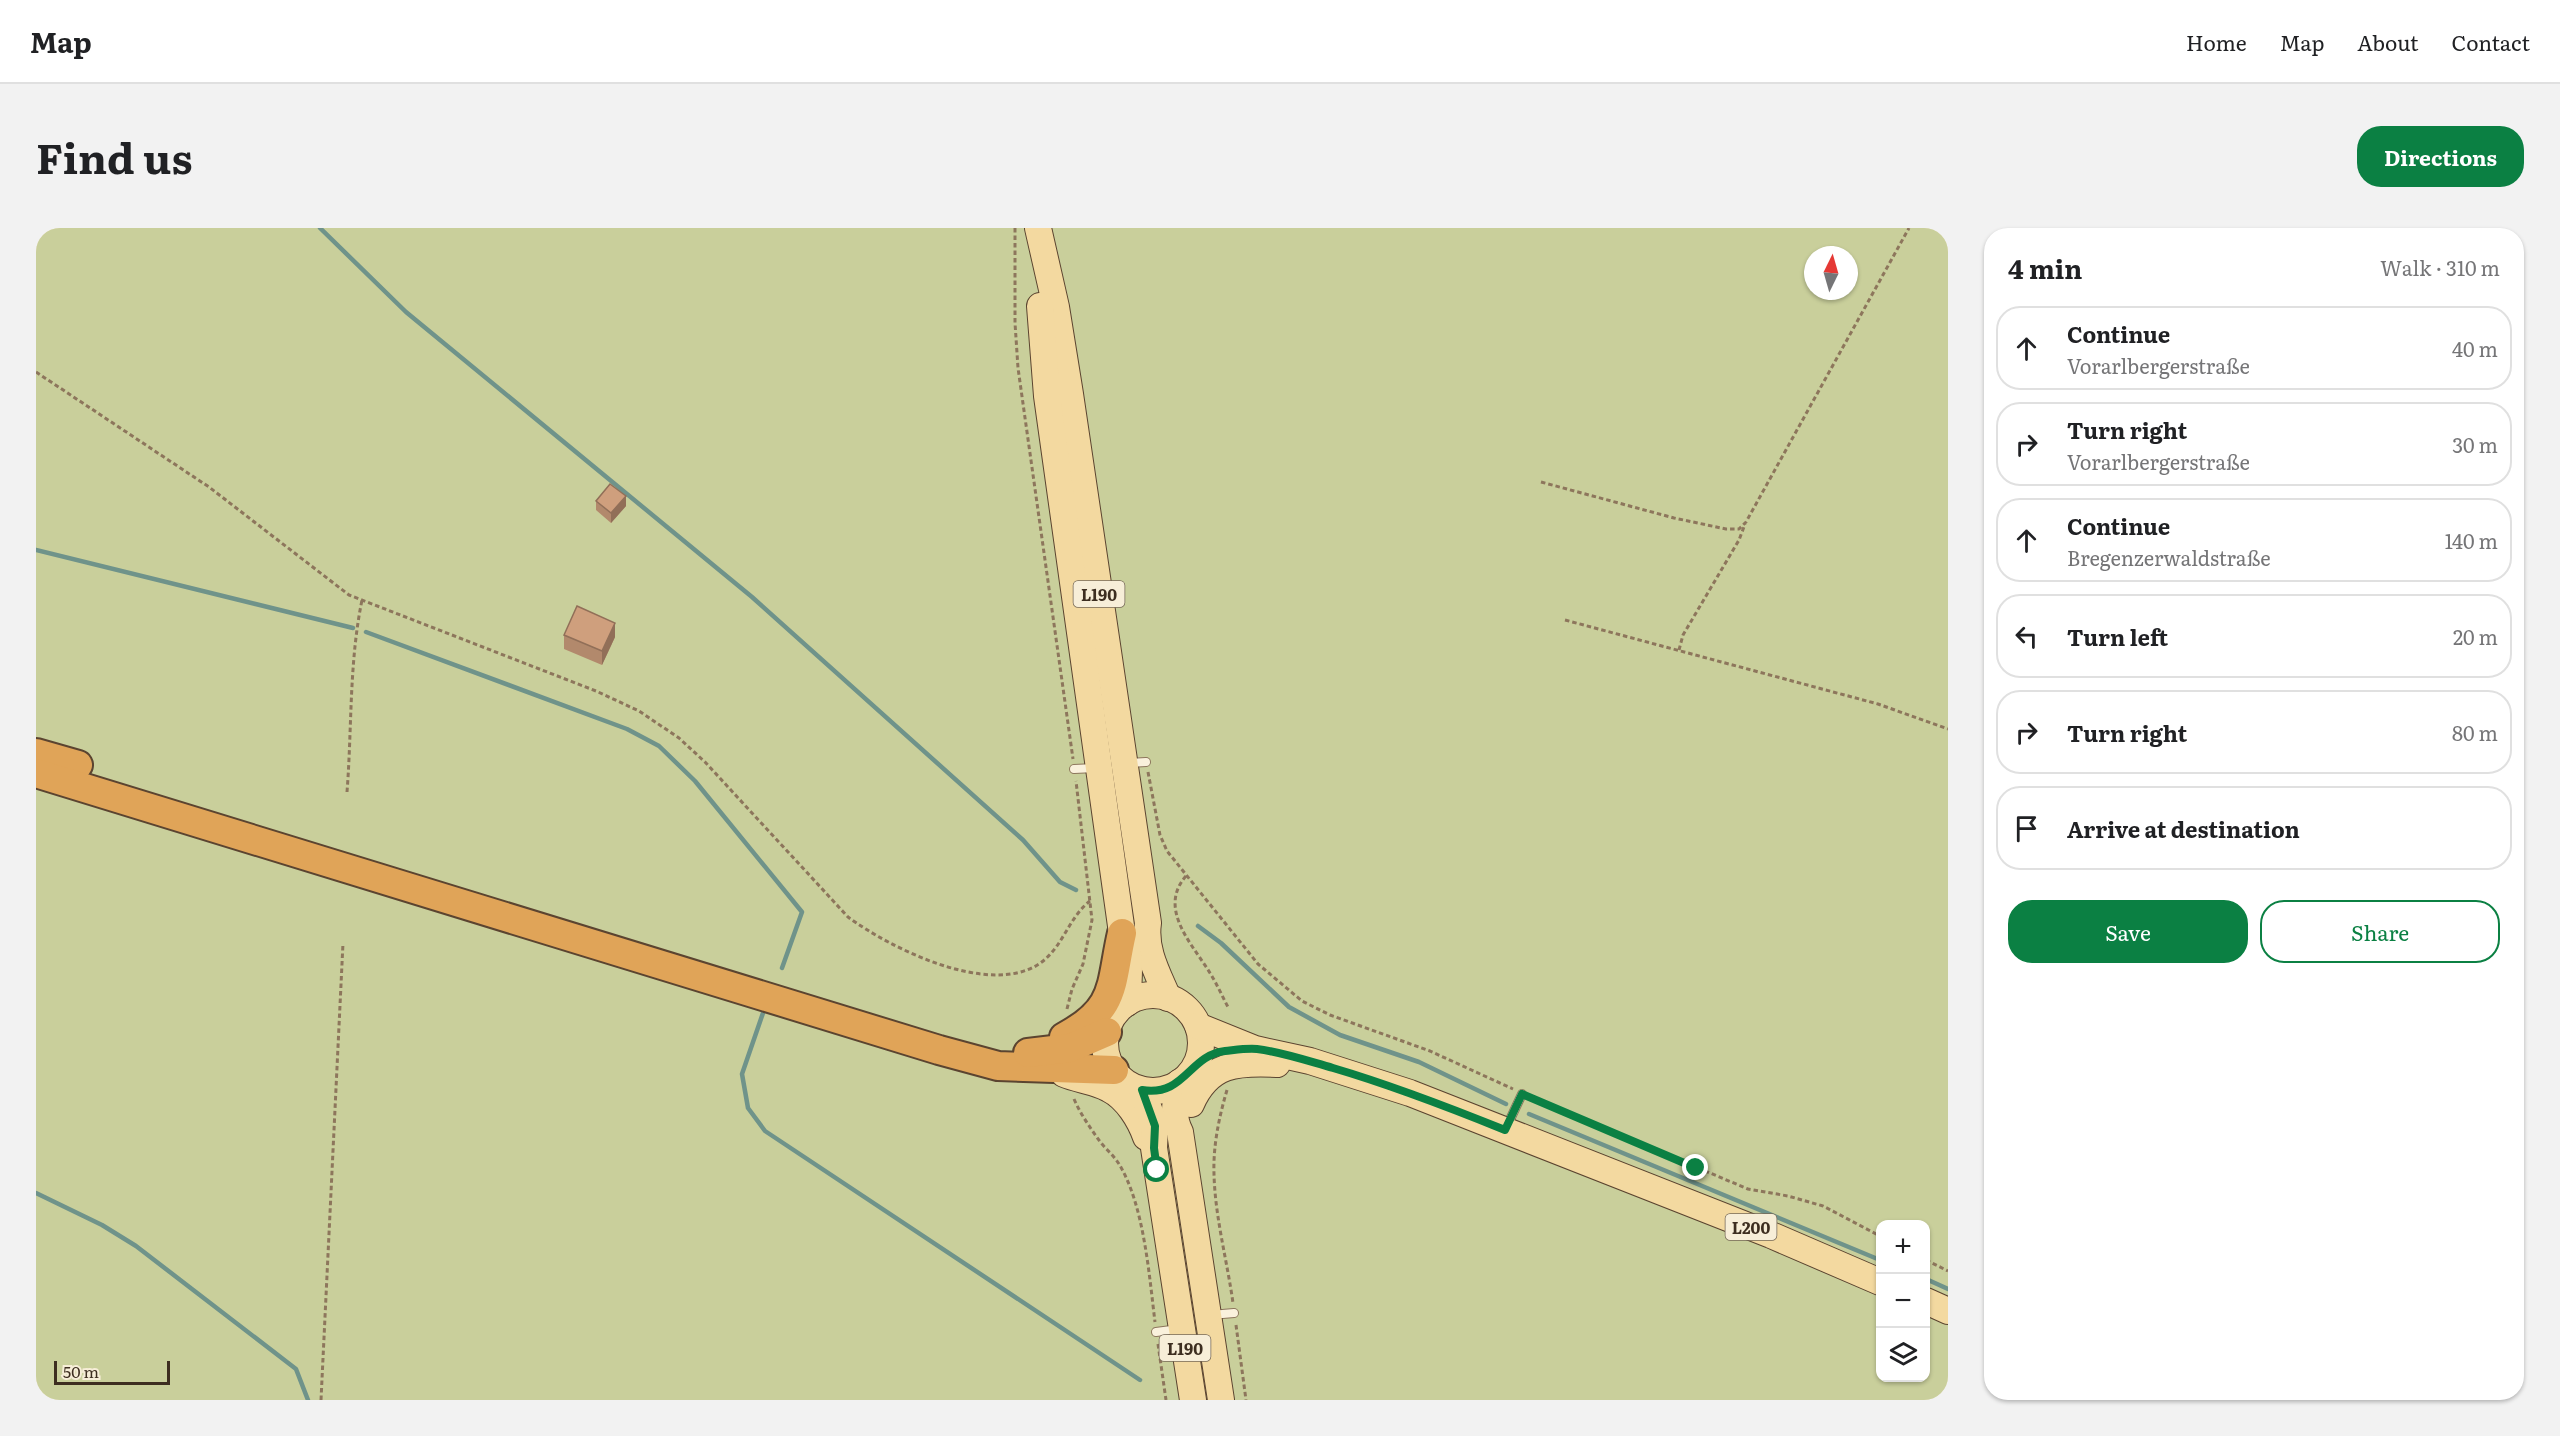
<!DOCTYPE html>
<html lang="en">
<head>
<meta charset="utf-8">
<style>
	:root { --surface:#fff; --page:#f2f2f2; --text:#202124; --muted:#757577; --line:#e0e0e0; --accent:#0b8043 }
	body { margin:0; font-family:Literata,serif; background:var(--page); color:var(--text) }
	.controls { position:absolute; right:18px; bottom:18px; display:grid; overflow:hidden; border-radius:12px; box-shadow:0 2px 4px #0004 }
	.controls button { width:54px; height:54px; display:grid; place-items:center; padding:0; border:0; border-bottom:2px solid var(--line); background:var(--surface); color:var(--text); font:30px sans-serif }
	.compass { position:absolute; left:1768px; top:18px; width:54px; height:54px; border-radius:50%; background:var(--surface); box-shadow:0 2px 4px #0004; rotate:5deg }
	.scale { position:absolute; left:18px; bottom:15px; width:116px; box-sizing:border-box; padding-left:6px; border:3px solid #3d2e20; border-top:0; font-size:16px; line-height:21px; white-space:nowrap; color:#3d2e20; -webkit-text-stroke:4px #f7eed8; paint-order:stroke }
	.stop { position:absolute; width:18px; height:18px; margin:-14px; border:4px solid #0b8043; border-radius:50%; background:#fff }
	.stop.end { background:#0b8043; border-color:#fff; box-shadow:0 2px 6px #0008 }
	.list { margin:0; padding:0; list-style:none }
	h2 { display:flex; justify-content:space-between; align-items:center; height:78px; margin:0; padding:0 24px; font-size:26px }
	h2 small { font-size:20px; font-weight:400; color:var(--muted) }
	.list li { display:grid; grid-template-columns:39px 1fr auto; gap:18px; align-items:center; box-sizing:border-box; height:84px; margin:0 12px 12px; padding:0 12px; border:2px solid var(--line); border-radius:24px }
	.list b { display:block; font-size:22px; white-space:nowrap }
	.list p { margin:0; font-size:20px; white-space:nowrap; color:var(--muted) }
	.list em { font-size:20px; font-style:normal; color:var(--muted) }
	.actions { display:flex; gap:12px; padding:18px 24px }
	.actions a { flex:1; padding:14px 0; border:2px solid var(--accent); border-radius:24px; text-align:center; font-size:21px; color:var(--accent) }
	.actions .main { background:var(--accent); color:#fff }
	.icon { flex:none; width:33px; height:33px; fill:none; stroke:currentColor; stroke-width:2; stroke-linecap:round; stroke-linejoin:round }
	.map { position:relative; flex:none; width:1912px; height:1172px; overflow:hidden; border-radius:24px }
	header { display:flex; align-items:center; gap:36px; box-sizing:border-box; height:84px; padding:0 30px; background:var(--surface); border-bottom:2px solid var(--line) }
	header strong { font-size:28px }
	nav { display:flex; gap:33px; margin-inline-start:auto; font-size:21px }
	.intro { display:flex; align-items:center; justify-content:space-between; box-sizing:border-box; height:144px; padding:0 36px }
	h1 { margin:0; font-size:42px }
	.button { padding:15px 27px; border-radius:24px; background:var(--accent); color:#fff; font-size:21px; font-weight:700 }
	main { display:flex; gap:36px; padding:0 36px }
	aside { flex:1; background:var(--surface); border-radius:24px; box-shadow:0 2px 4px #0004 }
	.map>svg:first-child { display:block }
	.green { fill:#c9cf9b; fill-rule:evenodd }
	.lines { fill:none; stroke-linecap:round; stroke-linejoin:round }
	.stream { stroke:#6f938a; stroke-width:4.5 }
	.lane-casing { stroke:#8d765c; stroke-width:10 }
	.primary-casing { stroke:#5b4430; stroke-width:28 }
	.highway-casing { stroke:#5b4430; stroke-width:32 }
	.path { stroke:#8d765c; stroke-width:3; stroke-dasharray:4.5 3; stroke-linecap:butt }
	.lane { stroke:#faf1dc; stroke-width:8 }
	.primary { stroke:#f3d9a0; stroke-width:26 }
	.highway { stroke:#e0a458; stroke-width:28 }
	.wall { fill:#b2896c }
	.shaded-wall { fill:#916f58 }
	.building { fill:#cf9f7d; stroke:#916f58; stroke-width:1.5 }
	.route { stroke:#0b8043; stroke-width:8 }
	.labels { text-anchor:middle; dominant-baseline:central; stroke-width:4.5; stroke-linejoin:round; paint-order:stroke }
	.shield { fill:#f7eed8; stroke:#756857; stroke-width:1.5 }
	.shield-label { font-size:16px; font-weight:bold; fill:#3d2e20 }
</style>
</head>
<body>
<header>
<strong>Map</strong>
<nav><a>Home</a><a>Map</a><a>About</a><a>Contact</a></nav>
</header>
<div class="intro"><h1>Find us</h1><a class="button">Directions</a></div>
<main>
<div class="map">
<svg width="1912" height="1172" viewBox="0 0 1912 1172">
	<rect width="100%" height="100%" fill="#f0e4c8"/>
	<!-- green -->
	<path class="green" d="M0 0H1912V1172H0ZM1777 27H1813V63H1777ZM1844 996H1890V1150H1844Z"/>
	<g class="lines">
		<!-- stream -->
		<g class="stream">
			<path d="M284 0 370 84 716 369 987 612 1024 654 1040 662"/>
			<path d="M0 322 317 400"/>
			<path d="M330 404 591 501 623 518 659 553 766 684 746 740"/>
			<path d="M1162 698 1185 715 1253 779 1304 807 1383 834 1470 876"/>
			<path d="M727 785 706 846 712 880 729 903 1104 1152"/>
			<path d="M1493 886 1844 1032"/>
			<path d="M0 965 66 997 100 1018 260 1141 272 1172"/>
			<path d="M1890 1051 1912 1061"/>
		</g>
		<!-- lane casing -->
		<g class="lane-casing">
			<g id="lane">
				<path d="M1093 535 1110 534"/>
				<path d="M1038 541 1059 540"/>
				<path d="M1471 898 1486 866"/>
				<path d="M1175 1087 1198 1085"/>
				<path d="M1120 1104 1143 1101"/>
			</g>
		</g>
		<!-- primary casing -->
		<g class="primary-casing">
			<g id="primary">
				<path d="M1002 0 1020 79 1034 166 1112 695C1108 722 1122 746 1132 770"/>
				<path d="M1004 78 1011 168 1086 705C1096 728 1093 750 1091 775"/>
				<circle cx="1117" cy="815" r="48"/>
				<path d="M1162 798 1219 821 1274 833 1374 865 1735 1007 1844 1054"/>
				<path d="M1028 846C1042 852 1059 853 1073 861 1091 870 1104 892 1110 909"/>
				<path d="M1144 854C1140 872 1135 887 1144 904L1185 1172"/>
				<path d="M1106 862 1119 898 1118 920 1157 1172"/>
				<path d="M1155 876C1173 835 1201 834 1241 836"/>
				<path d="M1890 1073 1912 1083"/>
			</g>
		</g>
		<!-- highway casing -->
		<g class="highway-casing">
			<g id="highway">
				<path d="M0 525 42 537"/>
				<path d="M0 545 903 822 962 838 1078 842"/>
				<path d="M1028 809C1082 780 1074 757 1086 705"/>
				<path d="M992 825 1034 820 1071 804"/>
			</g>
		</g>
		<!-- path -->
		<g class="path">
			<path d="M979 0V95L982 140 1037 531"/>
			<path d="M0 144 173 259 313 367 560 463 603 483 643 510 669 534 812 689C854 720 952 769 1003 736 1027 720 1032 690 1054 673"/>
			<path d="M1505 254 1638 290 1690 301H1703L1710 294 1873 0"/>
			<path d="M1529 392 1842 476 1912 501"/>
			<path d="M1643 422 1647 407 1703 312 1709 296"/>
			<path d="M1112 544 1124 607 1131 623 1222 736 1266 773 1294 787 1394 823 1477 861"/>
			<path d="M311 564C316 500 313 435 326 372"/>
			<path d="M1150 648C1121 681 1157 717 1174 745 1181 756 1186 768 1192 779"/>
			<path d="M1031 781 1036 761 1047 736 1056 692 1040 553"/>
			<path d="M1191 862C1183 889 1177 918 1178 946 1179 989 1191 1032 1197 1075"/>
			<path d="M1496 870 1712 961 1752 968 1787 978 1844 1008"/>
			<path d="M1038 871C1045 887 1055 901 1065 915 1071 922 1078 928 1083 936 1108 977 1113 1046 1119 1094"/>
			<path d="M1890 1032 1912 1043"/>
			<path d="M1200 1097 1210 1172"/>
			<path d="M1122 1116 1130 1172"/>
			<path d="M285 1172 307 715"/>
		</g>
		<!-- lane -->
		<use href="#lane" class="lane"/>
		<!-- primary -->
		<use href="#primary" class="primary"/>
		<!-- highway -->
		<use href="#highway" class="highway"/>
	</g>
	<!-- wall -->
	<g class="wall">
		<path d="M560 273 590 278 575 295 560 282Z"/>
		<path d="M528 407 579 409 566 437 528 421Z"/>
	</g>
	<!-- shaded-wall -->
	<g class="shaded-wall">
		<path d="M590 268V278L575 295V285Z"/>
		<path d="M579 395V409L566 437V423Z"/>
	</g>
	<!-- building -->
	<g class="building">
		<path d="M574 256 590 268 575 285 560 273Z"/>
		<path d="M541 378 579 395 566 423 528 407Z"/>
	</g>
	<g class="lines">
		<!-- route -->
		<path class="route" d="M1121 942 1118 920 1119 898 1106 862C1149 869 1153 827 1189 823 1199 822 1211 820 1221 821 1246 824 1272 833 1297 840 1355 857 1412 879 1469 902L1486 866 1660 940"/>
	</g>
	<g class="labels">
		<!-- shield labels -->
		<g class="shield">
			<rect x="1037.5" y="353" width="51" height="26" rx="4.5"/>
			<rect x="1689.5" y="986" width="51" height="26" rx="4.5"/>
			<rect x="1123.5" y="1107" width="51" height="26" rx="4.5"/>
		</g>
		<g class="shield-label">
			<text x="1063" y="366">L190</text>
			<text x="1715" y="999">L200</text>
			<text x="1149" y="1120">L190</text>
		</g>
	</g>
</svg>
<div class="controls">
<button>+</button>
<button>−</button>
<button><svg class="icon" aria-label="layers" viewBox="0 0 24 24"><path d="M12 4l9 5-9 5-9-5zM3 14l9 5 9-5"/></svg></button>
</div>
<svg class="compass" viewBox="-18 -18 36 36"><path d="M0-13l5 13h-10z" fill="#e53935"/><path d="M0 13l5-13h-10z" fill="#757577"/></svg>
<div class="scale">50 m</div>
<div class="stop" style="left:1121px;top:942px"></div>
<div class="stop end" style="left:1660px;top:940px"></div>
</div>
<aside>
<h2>4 min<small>Walk · 310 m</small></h2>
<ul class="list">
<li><svg class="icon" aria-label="ahead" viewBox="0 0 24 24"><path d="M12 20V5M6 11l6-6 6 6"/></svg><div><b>Continue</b><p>Vorarlbergerstraße</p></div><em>40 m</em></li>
<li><svg class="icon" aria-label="right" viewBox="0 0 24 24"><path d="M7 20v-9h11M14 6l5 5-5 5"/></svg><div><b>Turn right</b><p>Vorarlbergerstraße</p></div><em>30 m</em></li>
<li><svg class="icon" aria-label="ahead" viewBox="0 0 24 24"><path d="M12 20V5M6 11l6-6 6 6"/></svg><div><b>Continue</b><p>Bregenzerwaldstraße</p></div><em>140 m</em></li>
<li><svg class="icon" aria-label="left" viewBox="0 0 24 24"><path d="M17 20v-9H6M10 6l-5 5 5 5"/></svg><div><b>Turn left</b></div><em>20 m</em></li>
<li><svg class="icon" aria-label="right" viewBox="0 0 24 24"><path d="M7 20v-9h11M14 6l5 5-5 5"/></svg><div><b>Turn right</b></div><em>80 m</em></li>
<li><svg class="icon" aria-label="arrive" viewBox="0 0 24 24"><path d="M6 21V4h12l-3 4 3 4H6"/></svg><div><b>Arrive at destination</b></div></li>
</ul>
<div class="actions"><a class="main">Save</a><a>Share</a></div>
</aside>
</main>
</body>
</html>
